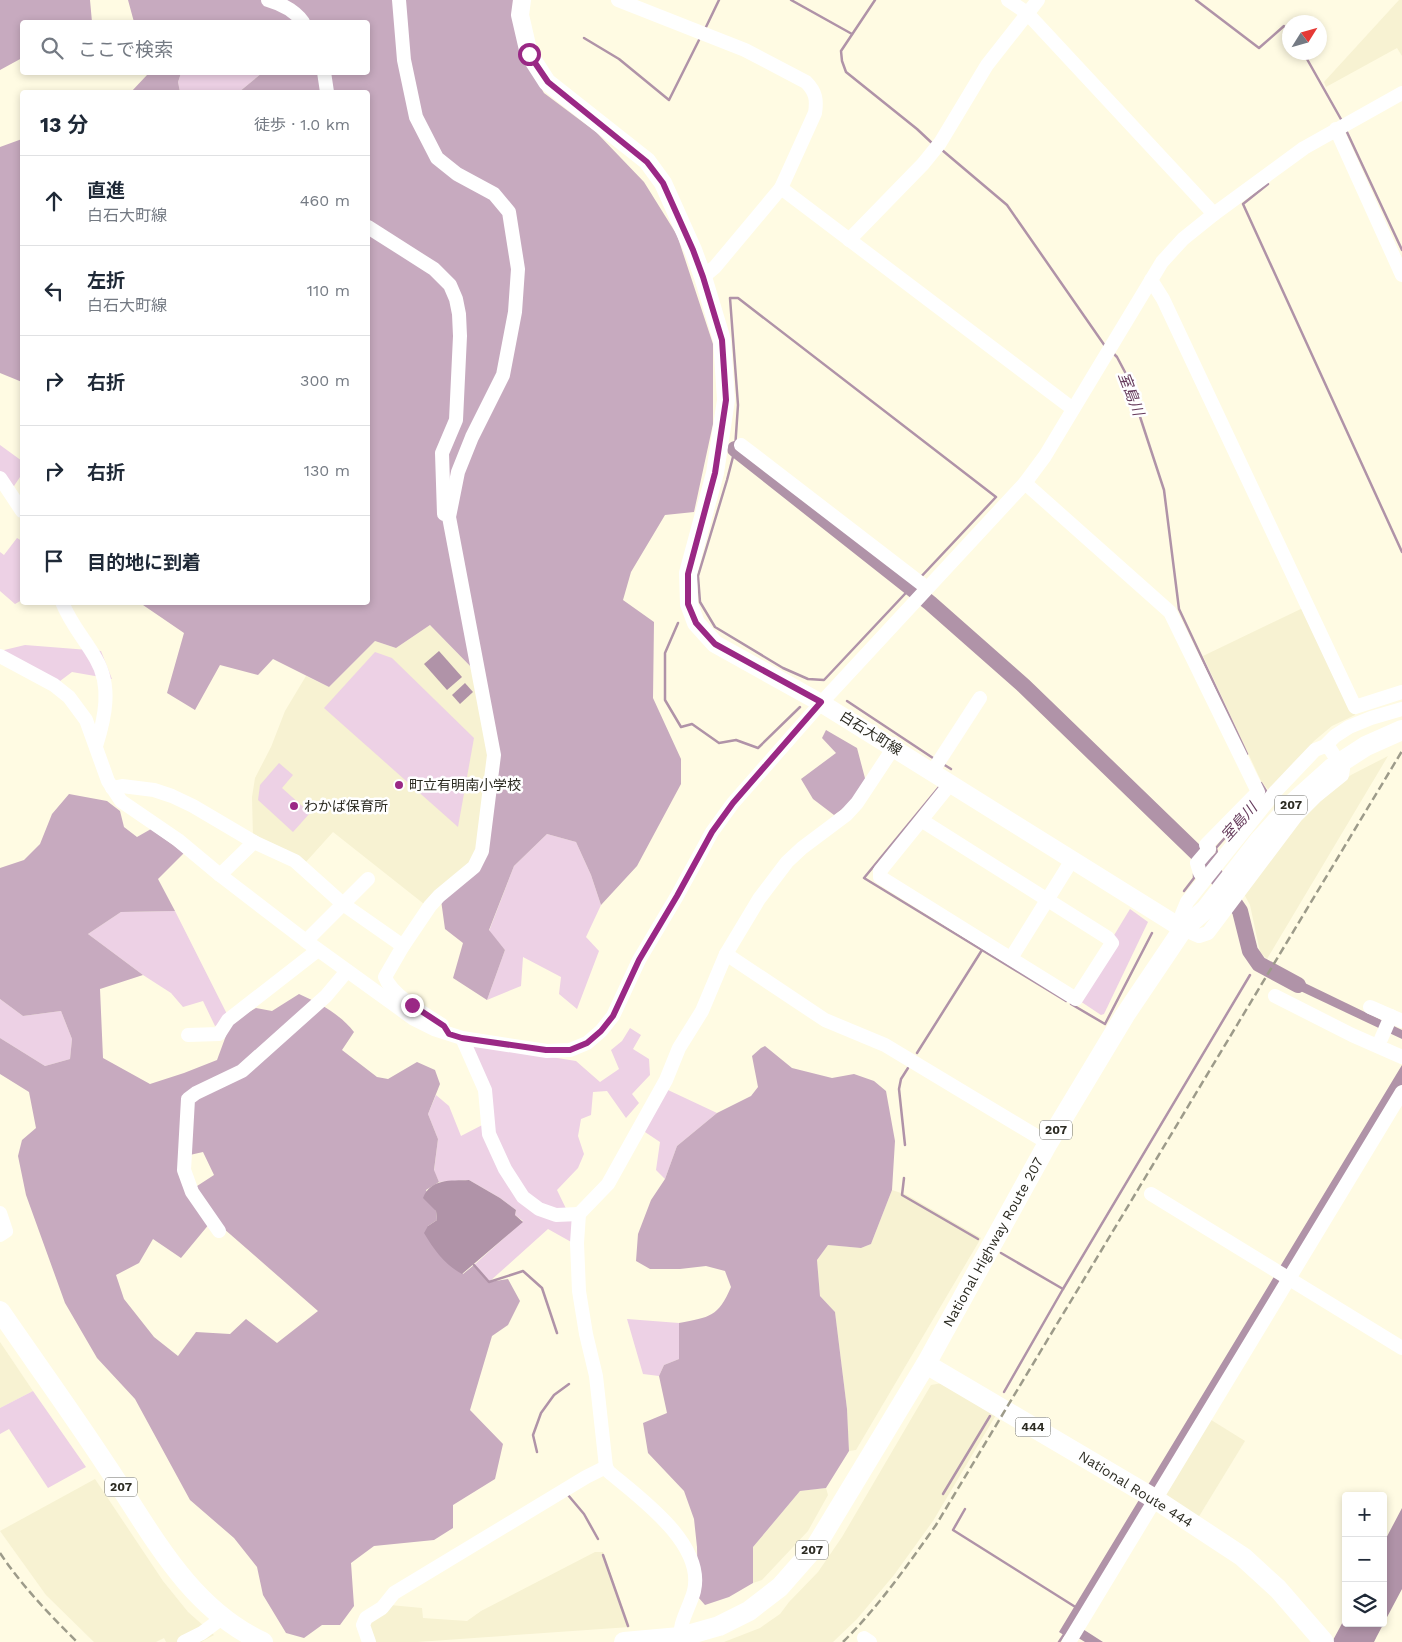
<!DOCTYPE html>
<html lang="ja">
<head>
<meta charset="utf-8">
<style>
	:root { --surface:#fff; --page:#f6f6f7; --text:#1f2937; --muted:#747a83; --line:#e0e1e3 }
	body { margin:0; font-family:"Work Sans","Noto Sans JP",sans-serif; background:var(--page); color:var(--text) }
	.controls { position:absolute; right:15px; bottom:15px; display:grid; overflow:hidden; border-radius:5px; box-shadow:0 2px 8px #0003 }
	.controls button { width:45px; height:45px; display:grid; place-items:center; padding:0; border:0; border-bottom:1px solid var(--line); background:var(--surface); color:var(--text); font:25px sans-serif }
	.compass { position:absolute; left:1282px; top:15px; width:45px; height:45px; border-radius:50%; background:var(--surface); box-shadow:0 2px 8px #0003; rotate:53deg }
	.stop { position:absolute; width:15px; height:15px; margin:-11px; border:4px solid #9a2885; border-radius:50%; background:#fff }
	.stop.end { background:#9a2885; border-color:#fff; box-shadow:0 1px 5px #0008 }
	.list { margin:0; padding:0; list-style:none }
	h2 { display:flex; justify-content:space-between; align-items:center; height:65px; margin:0; padding:0 20px; font-size:21px }
	h2 small { font-size:16px; font-weight:400; color:var(--muted) }
	.list li { display:grid; grid-template-columns:32px 1fr auto; gap:15px; align-items:center; box-sizing:border-box; height:90px; padding:0 20px; border-top:1px solid var(--line) }
	.list b { display:block; font-size:19px; white-space:nowrap }
	.list p { margin:0; font-size:16px; white-space:nowrap; color:var(--muted) }
	.list em { font-size:16px; font-style:normal; color:var(--muted) }
	.icon { flex:none; width:28px; height:28px; fill:none; stroke:currentColor; stroke-width:2; stroke-linecap:round; stroke-linejoin:round }
	.map { position:relative; flex:none; width:1402px; height:1642px; overflow:hidden }
	.search { position:absolute; background:var(--surface); box-shadow:0 2px 8px #0003; left:20px; top:20px; width:350px; height:55px; display:flex; align-items:center; gap:12px; box-sizing:border-box; padding:0 18px; border-radius:5px; color:var(--muted); font-size:19px }
	.panel { position:absolute; background:var(--surface); box-shadow:0 2px 8px #0003; left:20px; top:90px; width:350px; height:515px; border-radius:5px }
	.map>svg:first-child { display:block }
	.built { fill:#f7f2d2 }
	.green { fill:#edd1e5 }
	.forest { fill:#c7aabf; fill-rule:evenodd }
	.water { fill:#b093a8 }
	.lines { fill:none; stroke-linecap:round; stroke-linejoin:round }
	.stream { stroke:#b093a8; stroke-width:2.5 }
	.river { stroke:#b093a8; stroke-width:16 }
	.minor { stroke:#fff; stroke-width:14 }
	.major { stroke:#fff; stroke-width:18 }
	.highway { stroke:#fff; stroke-width:20 }
	.rail { stroke:#9d9b8a; stroke-width:2.5; stroke-dasharray:8 4; stroke-linecap:butt }
	.route { stroke:#9a2885; stroke-width:6 }
	.poi-dot { fill:#9a2885; stroke:#fff; stroke-width:2 }
	.labels { text-anchor:middle; dominant-baseline:central; stroke-width:5; stroke-linejoin:round; paint-order:stroke }
	.shield { fill:#fff; stroke:#6b6b64; stroke-width:1 }
	.shield-label { font-size:12px; font-weight:bold; fill:#2c2b22 }
	.street-label { font-size:14px; fill:#2c2b22; stroke:#fff }
	.poi-label { font-size:14px; fill:#2c2b22; stroke:#fff; text-anchor:start }
	.water-label { font-size:15px; font-style:italic; fill:#673d5d; stroke:#fff }
</style>
</head>
<body>
<div class="map">
<svg width="1402" height="1642" viewBox="0 0 1402 1642">
	<rect width="100%" height="100%" fill="#fffbe3"/>
	<!-- built -->
	<g class="built">
		<path d="M1399 0H1402V56L1397 48 1326 87 1324 82Z"/>
		<path d="M1305 607 1355 715 1332 726 1314 741 1270 792 1261 781 1203 656Z"/>
		<path d="M430 625 474 670 489 755 477 849 471 865 424 904 333 832 305 863 253 838 252 797 255 778 271 747 285 711 306 676 329 687 375 641 396 648Z"/>
		<path d="M1388 756 1267 959 1260 952 1250 905 1244 894 1297 822 1319 800 1351 775Z"/>
		<path d="M892 1190 907 1195 981 1238 856 1450 849 1451 847 1409 835 1312 820 1296 817 1260 828 1245 861 1248 871 1244Z"/>
		<path d="M0 1342 33 1391 0 1408Z"/>
		<path d="M942 1383 996 1415 933 1521 894 1575 857 1619 833 1642H724L760 1628 780 1614 789 1602 818 1572 842 1537 931 1385Z"/>
		<path d="M1208 1418 1245 1441 1198 1518 1162 1495Z"/>
		<path d="M95 1479 163 1581 188 1612 214 1635 201 1642H166L164 1638 156 1642H94L46 1595 0 1531Z"/>
		<path d="M826 1488 828 1495 808 1531 762 1580 753 1583V1547L800 1491Z"/>
		<path d="M595 1552H603L630 1627 417 1642H371L367 1623 390 1605 422 1608 423 1618 467 1621 481 1611Z"/>
	</g>
	<!-- green -->
	<g class="green">
		<path d="M181 73H262L239 92H180L178 82Z"/>
		<path d="M0 445 22 461V474L12 489 0 473Z"/>
		<path d="M17 538 22 541V600L15 604 0 591V552L4 555Z"/>
		<path d="M25 645 101 651 112 679 72 672 60 681 0 651Z"/>
		<path d="M375 652 392 658 474 738 458 827 324 708Z"/>
		<path d="M279 763 293 775 282 788 310 813 293 832 258 800 260 785Z"/>
		<path d="M547 834 576 842 591 875 601 905 586 937 599 951 577 1009 559 994 561 977 523 957 521 986 487 1000 505 950 489 931 514 866Z"/>
		<path d="M1130 909 1148 922 1104 1014 1101 1015 1080 1001 1113 937Z"/>
		<path d="M175 911 231 1022 215 1026 203 1001 183 1007 171 993 143 975 88 934 121 912Z"/>
		<path d="M0 999 23 1016 61 1011 72 1039 70 1059 45 1066 0 1038Z"/>
		<path d="M630 1028 641 1035 633 1049 649 1059 650 1075 632 1094 639 1103 626 1118 607 1091 593 1092 591 1115 581 1119 578 1136 584 1154 578 1168 557 1190 573 1223V1243L548 1229 489 1282 474 1265 523 1221 515 1215 516 1210 500 1198 469 1180 439 1182 434 1171 438 1139 428 1114 436 1095 449 1106 461 1136 490 1121 470 1044 576 1061 600 1082 619 1069 611 1050 622 1041Z"/>
		<path d="M668 1090 717 1113 677 1146 665 1179 656 1170 660 1142 642 1130Z"/>
		<path d="M627 1319 679 1323V1359L664 1365 659 1376 643 1374Z"/>
		<path d="M33 1391 86 1467 48 1488 9 1429 0 1434V1408Z"/>
	</g>
	<!-- forest -->
	<g class="forest">
		<path d="M0 0H90L92 22H22V58L0 70Z"/>
		<path d="M128 0H515L513 14 520 53 544 93 596 132 644 182 677 235 713 344V424L694 512 665 515 631 572 623 600 654 622 653 698 681 759V784L637 866 601 905 591 875 576 842 547 834 514 866 489 930 505 950 487 1000 453 978 463 943 445 929 441 900 471 865 477 849 489 755 474 670 430 625 396 648 375 641 329 687 273 659 258 675 220 665 195 710 167 693 184 633 143 605V602H368V92H239L262 73 368 72V22H134Z"/>
		<path d="M147 73H181L178 82 180 92H131L147 75Z"/>
		<path d="M22 139V382L0 373V147Z"/>
		<path d="M826 730 857 748 866 782 852 802 834 815 813 799 801 779 836 753 822 738Z"/>
		<path d="M69 794 107 801 120 811 124 827 137 837 151 829 184 853 158 879 175 911 121 912 88 934 143 975 100 989 103 1058 150 1084 184 1073 217 1060 231 1022 256 1008 272 1011 299 994C319 1003 340 1014 354 1032L342 1050 377 1077 388 1079 417 1062 435 1070 440 1084 428 1114 438 1139 434 1170 439 1182 426 1190 436 1211 437 1220 428 1226 463 1274 474 1265 489 1282 508 1279 520 1301 508 1325 492 1336 470 1410 503 1444 495 1479 453 1505V1528L434 1540 374 1546 351 1563 354 1606 340 1625H322L304 1638 286 1633 263 1595 257 1567 234 1538 190 1500 135 1399 97 1358 65 1303 26 1195 18 1156 22 1140 36 1128 29 1092 0 1074V1038L45 1066 70 1059 72 1039 61 1011 23 1016 0 999V868L24 860 40 844 52 814ZM203 1152 214 1175 194 1188 181 1157ZM215 1217 223 1228 318 1311 277 1343 246 1319 230 1334 196 1332 178 1356 154 1337 124 1299 116 1275 139 1263 153 1239 181 1258Z"/>
		<path d="M765 1046 792 1068 832 1078 854 1074 874 1081 886 1091 895 1141 892 1190 871 1244 861 1248 828 1245 817 1260 820 1296 835 1312 847 1409 849 1451 826 1488 800 1491 753 1547V1583L729 1597 705 1605 698 1597 697 1547 694 1519 684 1491 648 1453 643 1423 667 1413 659 1376 664 1365 679 1359V1323C710 1317 718 1317 731 1287L725 1271 706 1266 680 1269H650L636 1261 638 1234 651 1200 665 1179 677 1146 717 1113 751 1096 758 1087 752 1056 761 1048Z"/>
	</g>
	<!-- water -->
	<g class="water">
		<path d="M439 651 462 677 447 690 424 664Z"/>
		<path d="M465 683 473 692 460 704 452 695Z"/>
		<path d="M1280 971 1402 1030V1039L1275 979Z"/>
		<path d="M1402 1065V1085L1075 1624 1103 1642H1085L1070 1633 1067 1637 1059 1632Z"/>
		<path d="M469 1180 500 1198 516 1210 515 1215 523 1222 462 1274C445 1265 434 1250 424 1233L428 1226 437 1220 436 1211 423 1198C431 1178 450 1181 469 1180Z"/>
		<path d="M1402 1508V1589L1377 1636 1374 1642H1332L1346 1616V1623H1383V1544Z"/>
	</g>
	<g class="lines">
		<!-- stream -->
		<g class="stream">
			<path d="M791 0 852 34"/>
			<path d="M875 0 841 51 842 61 846 72 917 129 933 144"/>
			<path d="M1196 0 1259 48 1284 26 1290 34"/>
			<path d="M706 27 719 0"/>
			<path d="M584 38 619 59 669 100 699 40"/>
			<path d="M1303 52 1342 121"/>
			<path d="M1346 130 1402 250"/>
			<path d="M942 150 1007 205 1105 346"/>
			<path d="M1268 184 1243 204 1402 552"/>
			<path d="M730 298H738L996 497 824 680 808 679 783 668 715 627 700 602 698 576 727 480 735 449 738 405Z"/>
			<path d="M1113 353 1117 357 1126 374 1164 490 1179 609 1247 754"/>
			<path d="M678 623 665 653V700L681 727 692 724 719 743 736 740 758 748 800 707"/>
			<path d="M847 701 936 760"/>
			<path d="M943 764 951 769"/>
			<path d="M1261 783 1266 791 1263 795"/>
			<path d="M1207 863 1217 853 1216 848 1249 810"/>
			<path d="M1184 891 1194 878V874"/>
			<path d="M982 950 1066 1001"/>
			<path d="M1071 1004 1105 1024 1152 933"/>
			<path d="M917 1053 982 950 864 878 939 787"/>
			<path d="M905 1145 899 1089 901 1079 908 1068"/>
			<path d="M904 1178 902 1195 978 1239"/>
			<path d="M1001 1253 1063 1289 1004 1392"/>
			<path d="M474 1265 489 1282 523 1271 542 1288 557 1333"/>
			<path d="M1063 1289 1250 975"/>
			<path d="M537 1452 533 1435 541 1413 554 1395 569 1384"/>
			<path d="M943 1494 990 1416"/>
			<path d="M568 1495 584 1514 598 1539"/>
			<path d="M965 1509 953 1530 1077 1608"/>
			<path d="M603 1555 628 1626"/>
			<path d="M1059 1642 1065 1633"/>
		</g>
		<!-- river -->
		<path class="river" d="M735 449 930 603 1024 686 1207 863 1240 911 1250 951 1259 964 1298 985"/>
		<!-- minor -->
		<g class="minor">
			<path d="M268 0C282 4 295 11 303 22"/>
			<path d="M399 0 404 60 416 117 437 158 457 174 494 194 509 212 518 269 515 312 503 375 472 437 458 472 449 517 494 755 482 851 474 867 439 896 430 906 403 946 385 977C392 996 425 1014 442 1025"/>
			<path d="M618 0 745 50 806 82C816 92 817 100 815 113L781 188 1073 409"/>
			<path d="M1008 0 1027 13 1214 214"/>
			<path d="M324 72 327 92"/>
			<path d="M1336 129 1402 275"/>
			<path d="M368 227 434 269 450 285 456 299 459 314 460 336 456 420 442 453 444 514"/>
			<path d="M849 240 923 164 940 143 987 65 1038 0"/>
			<path d="M703 277 715 267 781 188"/>
			<path d="M1151 280 1163 299 1355 707 1402 692"/>
			<path d="M741 445 927 588"/>
			<path d="M0 478 22 511"/>
			<path d="M1025 483 1170 612 1258 792 1206 845 1209 849 1197 863 1200 873 1205 878"/>
			<path d="M62 602C71 625 85 639 96 659 112 686 105 718 96 746"/>
			<path d="M0 656 54 685 69 697 86 720 108 781 121 801 178 840 220 875 306 941 414 1019 434 1029 462 1038 547 1051 570 1050 587 1043 601 1031 613 1016 639 960 677 896 712 832 733 803 821 703 1025 483 1045 456 1162 262 1183 239 1214 214 1304 148 1402 93"/>
			<path d="M1325 746 1330 749 1343 769 1342 775 1316 796 1296 816 1208 933 1199 936 1183 929 1182 914 1187 902 1276 791 1315 750 1325 746 1335 736 1349 727 1371 718 1402 709"/>
			<path d="M932 772 980 698"/>
			<path d="M112 788 122 786 154 790 172 796 193 806 254 842 295 861 343 904 403 946"/>
			<path d="M921 820 1108 938 1112 943 1076 999 880 877V871L951 783"/>
			<path d="M220 875 254 842"/>
			<path d="M306 941 368 879"/>
			<path d="M726 954 825 1020 885 1045 1048 1143"/>
			<path d="M1011 958 1072 860"/>
			<path d="M1275 996 1352 1035 1402 1057"/>
			<path d="M1370 1007 1402 1021"/>
			<path d="M188 1035 219 1034 228 1020 318 950"/>
			<path d="M462 1038 485 1090 489 1134 505 1169 523 1197 539 1209 556 1215 579 1214"/>
			<path d="M1381 1039 1391 1016"/>
			<path d="M1151 1194 1402 1348"/>
			<path d="M0 1213 6 1231 0 1235"/>
			<path d="M219 1231 192 1192 184 1170 188 1099 196 1093 242 1071 326 996 347 971"/>
			<path d="M864 1638 870 1642"/>
			<path d="M184 1642 202 1633 222 1618"/>
			<path d="M369 1642 363 1625 366 1618 382 1608 394 1593 586 1477 606 1467"/>
			<path d="M681 1642C677 1625 690 1607 694 1591 705 1544 640 1498 609 1472L606 1467 596 1376 586 1334 579 1291 577 1243 579 1214 608 1184 666 1080 679 1048 702 1011 726 954 759 899 787 862 802 848 846 815 857 803 894 747"/>
			<path d="M1069 1642 1402 1092"/>
		</g>
		<!-- major -->
		<path class="major" d="M522 0 520 15 529 54 547 82 647 161 663 183 693 250 703 277 722 340 726 400 715 473 688 573 689 604 696 623 715 644 821 703 1183 929"/>
		<!-- highway -->
		<g class="highway">
			<path d="M0 1311C35 1362 72 1413 106 1465 150 1530 187 1607 263 1642"/>
			<path d="M926 1364 1155 1499 1243 1557 1278 1589 1324 1642"/>
			<path d="M624 1642 680 1637 719 1626 749 1611 780 1587 816 1546 926 1364 1048 1143 1125 1015 1183 929 1206 909 1259 841 1292 804 1332 768 1366 746 1402 730"/>
		</g>
		<!-- rail -->
		<g class="rail">
			<path d="M0 1553C22 1586 49 1614 77 1642"/>
			<path d="M843 1642C879 1606 907 1566 936 1525L1402 751"/>
		</g>
	</g>
	<g class="lines">
		<!-- route -->
		<path class="route" d="M412 1005 444 1026 449 1034 462 1038 546 1050H570L587 1043 601 1031 613 1016 639 960 677 896 712 832 733 803 821 702 715 644 696 623 688 604V574L715 473 726 400 722 340 703 277 693 250 663 183 647 162 548 82 529 54"/>
	</g>
	<!-- markers -->
	<g class="poi-dot">
		<circle cx="399" cy="785" r="5"/>
		<circle cx="294" cy="806" r="5"/>
	</g>
	<g class="labels">
		<!-- shield labels -->
		<g class="shield">
			<rect x="1275" y="795.5" width="32" height="19" rx="4"/>
			<rect x="1040" y="1120.5" width="32" height="19" rx="4"/>
			<rect x="1015.5" y="1417.5" width="35" height="19" rx="4"/>
			<rect x="105" y="1477.5" width="32" height="19" rx="4"/>
			<rect x="796" y="1540.5" width="32" height="19" rx="4"/>
		</g>
		<g class="shield-label">
			<text x="1291" y="805">207</text>
			<text x="1056" y="1130">207</text>
			<text x="1033" y="1427">444</text>
			<text x="121" y="1487">207</text>
			<text x="812" y="1550">207</text>
		</g>
		<!-- street labels -->
		<g class="street-label">
			<text transform="translate(871 733) rotate(32)">白石大町線</text>
			<text transform="translate(993 1242) rotate(-61)">National Highway Route 207</text>
			<text transform="translate(1136 1489) rotate(32)">National Route 444</text>
		</g>
		<!-- poi labels -->
		<g class="poi-label">
			<text x="409" y="785">町立有明南小学校</text>
			<text x="304" y="806">わかば保育所</text>
		</g>
		<!-- water labels -->
		<g class="water-label">
			<text transform="translate(1131 394) rotate(69)">室島川</text>
			<text transform="translate(1239 822) rotate(-48)">室島川</text>
		</g>
	</g>
</svg>
<div class="controls">
<button>+</button>
<button>−</button>
<button><svg class="icon" aria-label="layers" viewBox="0 0 24 24"><path d="M12 4l9 5-9 5-9-5zM3 14l9 5 9-5"/></svg></button>
</div>
<svg class="compass" viewBox="-18 -18 36 36"><path d="M0-13l5 13h-10z" fill="#e53935"/><path d="M0 13l5-13h-10z" fill="#747a83"/></svg>
<div class="stop" style="left:529px;top:54px"></div>
<div class="stop end" style="left:412px;top:1005px"></div>
<div class="search"><svg class="icon" aria-label="search" viewBox="0 0 24 24"><circle cx="10" cy="10" r="6"/><path d="M15 15l6 6"/></svg>ここで検索</div>
<section class="panel">
<h2>13 分<small>徒歩 · 1.0 km</small></h2>
<ul class="list">
<li><svg class="icon" aria-label="ahead" viewBox="0 0 24 24"><path d="M12 20V5M6 11l6-6 6 6"/></svg><div><b>直進</b><p>白石大町線</p></div><em>460 m</em></li>
<li><svg class="icon" aria-label="left" viewBox="0 0 24 24"><path d="M17 20v-9H6M10 6l-5 5 5 5"/></svg><div><b>左折</b><p>白石大町線</p></div><em>110 m</em></li>
<li><svg class="icon" aria-label="right" viewBox="0 0 24 24"><path d="M7 20v-9h11M14 6l5 5-5 5"/></svg><div><b>右折</b></div><em>300 m</em></li>
<li><svg class="icon" aria-label="right" viewBox="0 0 24 24"><path d="M7 20v-9h11M14 6l5 5-5 5"/></svg><div><b>右折</b></div><em>130 m</em></li>
<li><svg class="icon" aria-label="arrive" viewBox="0 0 24 24"><path d="M6 21V4h12l-3 4 3 4H6"/></svg><div><b>目的地に到着</b></div></li>
</ul>
</section>
</div>
</body>
</html>
